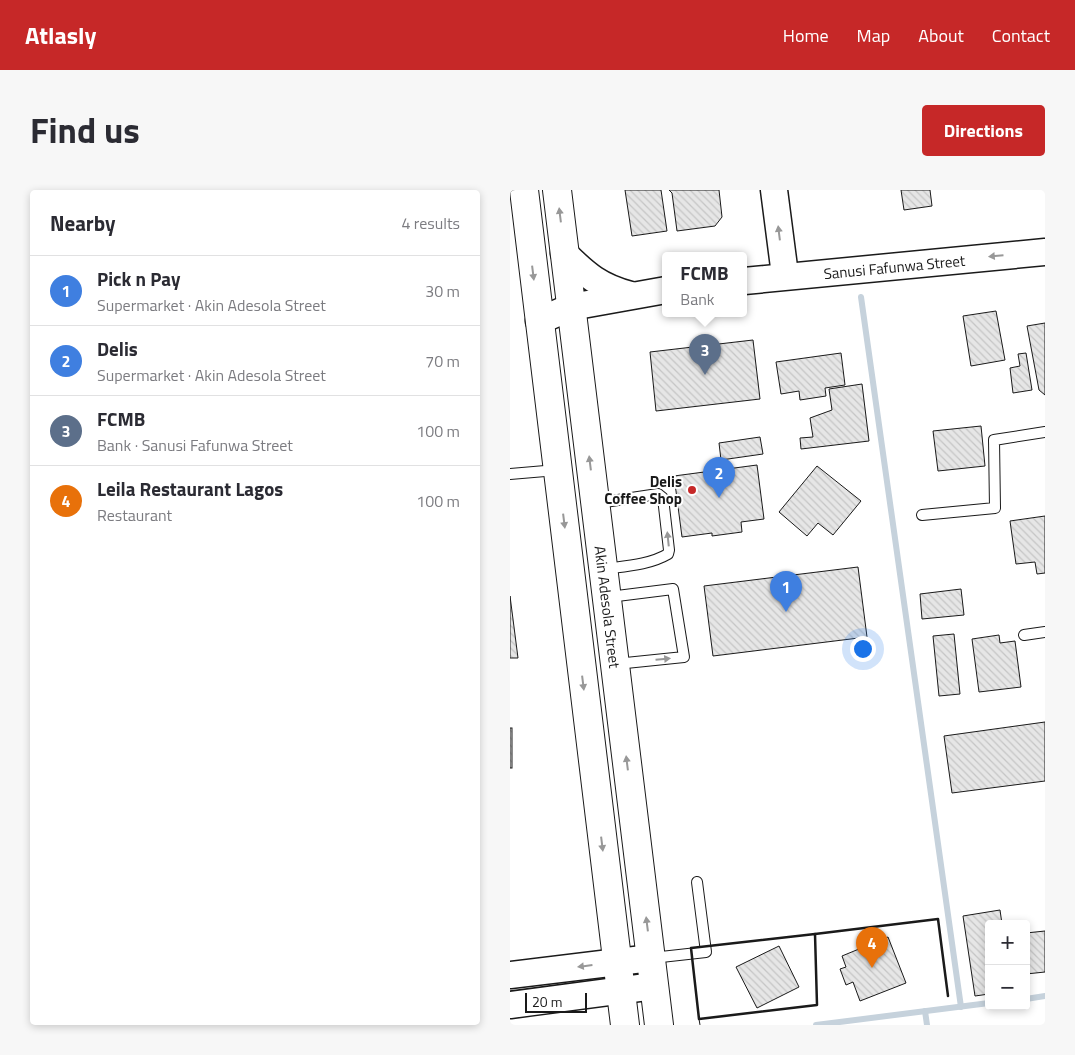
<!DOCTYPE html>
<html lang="en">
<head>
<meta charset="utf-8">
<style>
	:root { --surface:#fff; --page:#f7f7f7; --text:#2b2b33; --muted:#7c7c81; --line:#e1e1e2; --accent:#c62828 }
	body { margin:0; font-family:"Titillium Web",sans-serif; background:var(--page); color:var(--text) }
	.controls { position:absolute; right:15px; bottom:15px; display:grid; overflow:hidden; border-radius:5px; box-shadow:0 2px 8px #0003 }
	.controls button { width:45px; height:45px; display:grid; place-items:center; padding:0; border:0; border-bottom:1px solid var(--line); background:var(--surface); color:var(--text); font:25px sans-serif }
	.scale { position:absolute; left:15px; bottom:12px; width:62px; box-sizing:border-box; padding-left:5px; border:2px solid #1a1a1a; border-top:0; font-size:14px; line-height:18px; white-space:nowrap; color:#1a1a1a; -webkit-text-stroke:4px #fff; paint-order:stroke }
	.you { position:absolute; left:352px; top:458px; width:18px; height:18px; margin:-12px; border:4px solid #fff; border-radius:50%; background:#1a73e8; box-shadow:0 0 0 8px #1a73e833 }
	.badge { display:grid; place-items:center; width:32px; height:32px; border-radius:50%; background:var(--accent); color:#fff; font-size:16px; font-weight:700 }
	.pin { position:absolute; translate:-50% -41px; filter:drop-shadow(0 1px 2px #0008) }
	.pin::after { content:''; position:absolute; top:26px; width:18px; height:15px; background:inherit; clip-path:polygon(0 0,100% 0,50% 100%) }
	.popup { position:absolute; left:152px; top:62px; width:85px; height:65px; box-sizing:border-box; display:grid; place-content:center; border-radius:5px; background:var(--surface); filter:drop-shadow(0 1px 4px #0005); font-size:16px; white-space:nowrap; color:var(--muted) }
	.popup b { font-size:19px; color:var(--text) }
	.popup::after { content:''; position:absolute; left:50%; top:100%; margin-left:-10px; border:10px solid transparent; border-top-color:var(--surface) }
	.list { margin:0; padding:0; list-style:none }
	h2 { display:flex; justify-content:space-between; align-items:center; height:65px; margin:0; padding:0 20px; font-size:21px }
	h2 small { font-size:16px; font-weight:400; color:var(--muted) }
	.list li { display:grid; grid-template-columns:32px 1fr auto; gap:15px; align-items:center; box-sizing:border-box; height:70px; padding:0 20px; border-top:1px solid var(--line) }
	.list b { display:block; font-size:19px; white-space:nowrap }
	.list p { margin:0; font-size:16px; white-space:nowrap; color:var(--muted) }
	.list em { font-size:16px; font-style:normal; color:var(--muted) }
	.map { position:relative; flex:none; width:535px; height:835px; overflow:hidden; border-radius:5px }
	header { display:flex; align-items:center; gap:30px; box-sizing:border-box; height:70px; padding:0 25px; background:var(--accent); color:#fff }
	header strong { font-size:24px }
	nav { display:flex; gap:28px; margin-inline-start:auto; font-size:18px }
	.intro { display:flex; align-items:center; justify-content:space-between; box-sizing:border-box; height:120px; padding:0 30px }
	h1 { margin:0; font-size:35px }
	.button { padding:12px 22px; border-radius:5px; background:var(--accent); color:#fff; font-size:18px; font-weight:700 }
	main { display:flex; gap:30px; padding:0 30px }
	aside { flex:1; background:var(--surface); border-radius:5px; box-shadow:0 2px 8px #0003 }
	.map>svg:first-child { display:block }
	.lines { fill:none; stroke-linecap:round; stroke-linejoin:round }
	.stream { stroke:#c6d2dc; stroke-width:6 }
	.building { fill:url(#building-back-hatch); stroke:#1a1a1a }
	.lane-casing { stroke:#1a1a1a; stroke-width:12 }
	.secondary-casing { stroke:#1a1a1a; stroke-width:29 }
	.primary-casing { stroke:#1a1a1a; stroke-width:30 }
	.lane { stroke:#fff; stroke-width:10 }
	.secondary { stroke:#fff; stroke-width:26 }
	.primary { stroke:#fff; stroke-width:28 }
	.fence { stroke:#1a1a1a; stroke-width:1; stroke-dasharray:6 2.5; stroke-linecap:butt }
	.wall { stroke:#1a1a1a; stroke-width:2.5 }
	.oneway { fill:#989898 }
	.poi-dot { fill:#c62828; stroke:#fff; stroke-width:2 }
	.labels { text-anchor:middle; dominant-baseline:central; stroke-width:4; stroke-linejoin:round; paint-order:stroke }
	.street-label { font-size:15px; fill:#1a1a1a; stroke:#fff }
	.poi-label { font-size:15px; font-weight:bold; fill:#1a1a1a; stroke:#fff; text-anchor:end }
</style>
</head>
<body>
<header>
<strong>Atlasly</strong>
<nav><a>Home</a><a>Map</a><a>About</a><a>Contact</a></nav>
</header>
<div class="intro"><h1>Find us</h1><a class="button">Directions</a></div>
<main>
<aside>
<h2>Nearby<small>4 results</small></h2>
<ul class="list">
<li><span class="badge" style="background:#3f7fe0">1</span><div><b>Pick n Pay</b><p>Supermarket · Akin Adesola Street</p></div><em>30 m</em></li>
<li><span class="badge" style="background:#3f7fe0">2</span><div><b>Delis</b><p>Supermarket · Akin Adesola Street</p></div><em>70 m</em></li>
<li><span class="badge" style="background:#5c6f8a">3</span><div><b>FCMB</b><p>Bank · Sanusi Fafunwa Street</p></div><em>100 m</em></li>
<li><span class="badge" style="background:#e8710a">4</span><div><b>Leila Restaurant Lagos</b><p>Restaurant</p></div><em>100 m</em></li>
</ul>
</aside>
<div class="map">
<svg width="535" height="835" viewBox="0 0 535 835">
	<defs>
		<pattern id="building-back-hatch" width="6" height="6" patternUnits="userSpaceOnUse" patternTransform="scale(1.25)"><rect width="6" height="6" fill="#e6e6e6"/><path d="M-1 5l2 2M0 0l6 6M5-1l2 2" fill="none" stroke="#c5c5c5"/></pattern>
	</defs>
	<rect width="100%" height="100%" fill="#fff"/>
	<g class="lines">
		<!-- stream -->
		<g class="stream">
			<path d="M351 107 451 817"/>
			<path d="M516 809 535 806"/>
			<path d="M415 821 417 835"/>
			<path d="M306 835 479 813"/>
		</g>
	</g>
	<!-- building -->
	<g class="building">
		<path d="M115 0H151L157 41 122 46Z"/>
		<path d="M159 0H209L212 27 205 36 167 41 162 3Z"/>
		<path d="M391 0H420L422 16 394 20Z"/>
		<path d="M486 121 495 170 461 176 453 126Z"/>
		<path d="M535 133V205L529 200 517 136Z"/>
		<path d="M243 150 250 209 146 221 140 162Z"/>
		<path d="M331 163 335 195 315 198 316 206 290 210 289 201 271 204 266 172Z"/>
		<path d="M516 163 522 200 503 203 500 178 510 176 508 164Z"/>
		<path d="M352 194 359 251 291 259 290 248 303 247 300 228 322 220 319 199Z"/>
		<path d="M471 236 475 276 428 281 423 241Z"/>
		<path d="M250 247 253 264 211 270 209 253Z"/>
		<path d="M247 275 254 329 231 332 232 342 202 346V343L172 347 164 286Z"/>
		<path d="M307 276 351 311 323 345 308 333 297 346 269 322Z"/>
		<path d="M535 326V383L527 384 525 372 506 374 500 331Z"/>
		<path d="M348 377 357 447 203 466 194 396Z"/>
		<path d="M451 399 454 425 412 429 410 404Z"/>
		<path d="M0 406 8 468H0Z"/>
		<path d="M444 444 450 504 429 506 423 446Z"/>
		<path d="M489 445 490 453 505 451 511 497 469 502 462 449Z"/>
		<path d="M535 532V591L442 603 434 546Z"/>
		<rect x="0" y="538" width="2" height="40"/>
		<path d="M490 720 492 734H479V804L465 806 453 726Z"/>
		<path d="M535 741V782L516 784V743Z"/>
		<path d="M378 747 396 793 350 811 343 792 336 795 330 779 336 777 332 766Z"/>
		<path d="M269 756 289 797 247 818 226 777Z"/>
	</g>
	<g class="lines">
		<!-- lane casing -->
		<g class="lane-casing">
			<g id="lane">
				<path d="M0 284 47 280"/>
				<path d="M88 313 148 304 153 308 159 360 158 364C139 375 116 376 94 379"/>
				<path d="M412 325 485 318 484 250 535 242"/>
				<path d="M99 407 163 399 174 467 106 474"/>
				<path d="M514 445 535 442"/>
				<path d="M142 768 196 762 187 692"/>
			</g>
		</g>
		<!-- secondary casing -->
		<g class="secondary-casing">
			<g id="secondary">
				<path d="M264 0 275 85"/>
				<path d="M54 63C76 85 90 97 121 105"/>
				<path id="s1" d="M234 91 535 62"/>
				<path d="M29 131 61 117 156 100"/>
				<path d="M0 785 141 768"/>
				<path d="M0 815 144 796"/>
			</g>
		</g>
		<!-- primary casing -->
		<g class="primary-casing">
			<g id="primary">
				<path d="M14 0 115 835"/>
				<path id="s2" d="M47 0 149 835"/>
			</g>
		</g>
		<!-- lane -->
		<use href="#lane" class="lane"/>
		<!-- secondary -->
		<use href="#secondary" class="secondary"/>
		<!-- primary -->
		<use href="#primary" class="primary"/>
		<!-- fence -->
		<path class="fence" d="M189 829 190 835"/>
		<!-- wall -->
		<g class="wall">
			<path d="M305 744 307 815 189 829 181 758Z"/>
			<path d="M305 744 428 729 438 806"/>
		</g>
	</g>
	<!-- one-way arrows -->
	<defs><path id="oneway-solid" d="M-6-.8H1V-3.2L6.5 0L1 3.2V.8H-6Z" transform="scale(1.25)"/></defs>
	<g class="oneway">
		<use href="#oneway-solid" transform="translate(50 25) rotate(-97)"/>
		<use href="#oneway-solid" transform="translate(269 43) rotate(-97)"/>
		<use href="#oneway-solid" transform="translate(486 66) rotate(175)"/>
		<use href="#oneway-solid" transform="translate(23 83) rotate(83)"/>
		<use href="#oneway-solid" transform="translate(80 273) rotate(-97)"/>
		<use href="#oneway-solid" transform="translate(54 331) rotate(83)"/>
		<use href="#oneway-solid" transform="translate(158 349) rotate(-96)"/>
		<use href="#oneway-solid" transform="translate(153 469) rotate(-5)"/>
		<use href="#oneway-solid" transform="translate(73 493) rotate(83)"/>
		<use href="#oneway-solid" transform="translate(117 573) rotate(-97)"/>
		<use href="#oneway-solid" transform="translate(92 654) rotate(83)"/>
		<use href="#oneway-solid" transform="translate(137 734) rotate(-97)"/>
		<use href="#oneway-solid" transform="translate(75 776) rotate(173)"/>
	</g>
	<!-- markers -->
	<circle class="poi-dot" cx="182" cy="300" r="5"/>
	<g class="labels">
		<!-- street labels -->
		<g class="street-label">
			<text stroke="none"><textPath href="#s1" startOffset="151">Sanusi Fafunwa Street</textPath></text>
			<text stroke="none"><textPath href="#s2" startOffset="420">Akin Adesola Street</textPath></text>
		</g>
		<!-- poi labels -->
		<g class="poi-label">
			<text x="172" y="291">Delis<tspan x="172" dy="17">Coffee Shop</tspan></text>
		</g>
	</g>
</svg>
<div class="controls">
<button>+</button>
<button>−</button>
</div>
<div class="scale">20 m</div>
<div class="you"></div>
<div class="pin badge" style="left:276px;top:422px;background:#3f7fe0">1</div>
<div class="pin badge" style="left:209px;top:308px;background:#3f7fe0">2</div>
<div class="pin badge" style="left:195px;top:185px;background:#5c6f8a">3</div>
<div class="popup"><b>FCMB</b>Bank</div>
<div class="pin badge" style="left:362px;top:778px;background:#e8710a">4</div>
</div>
</main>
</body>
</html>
